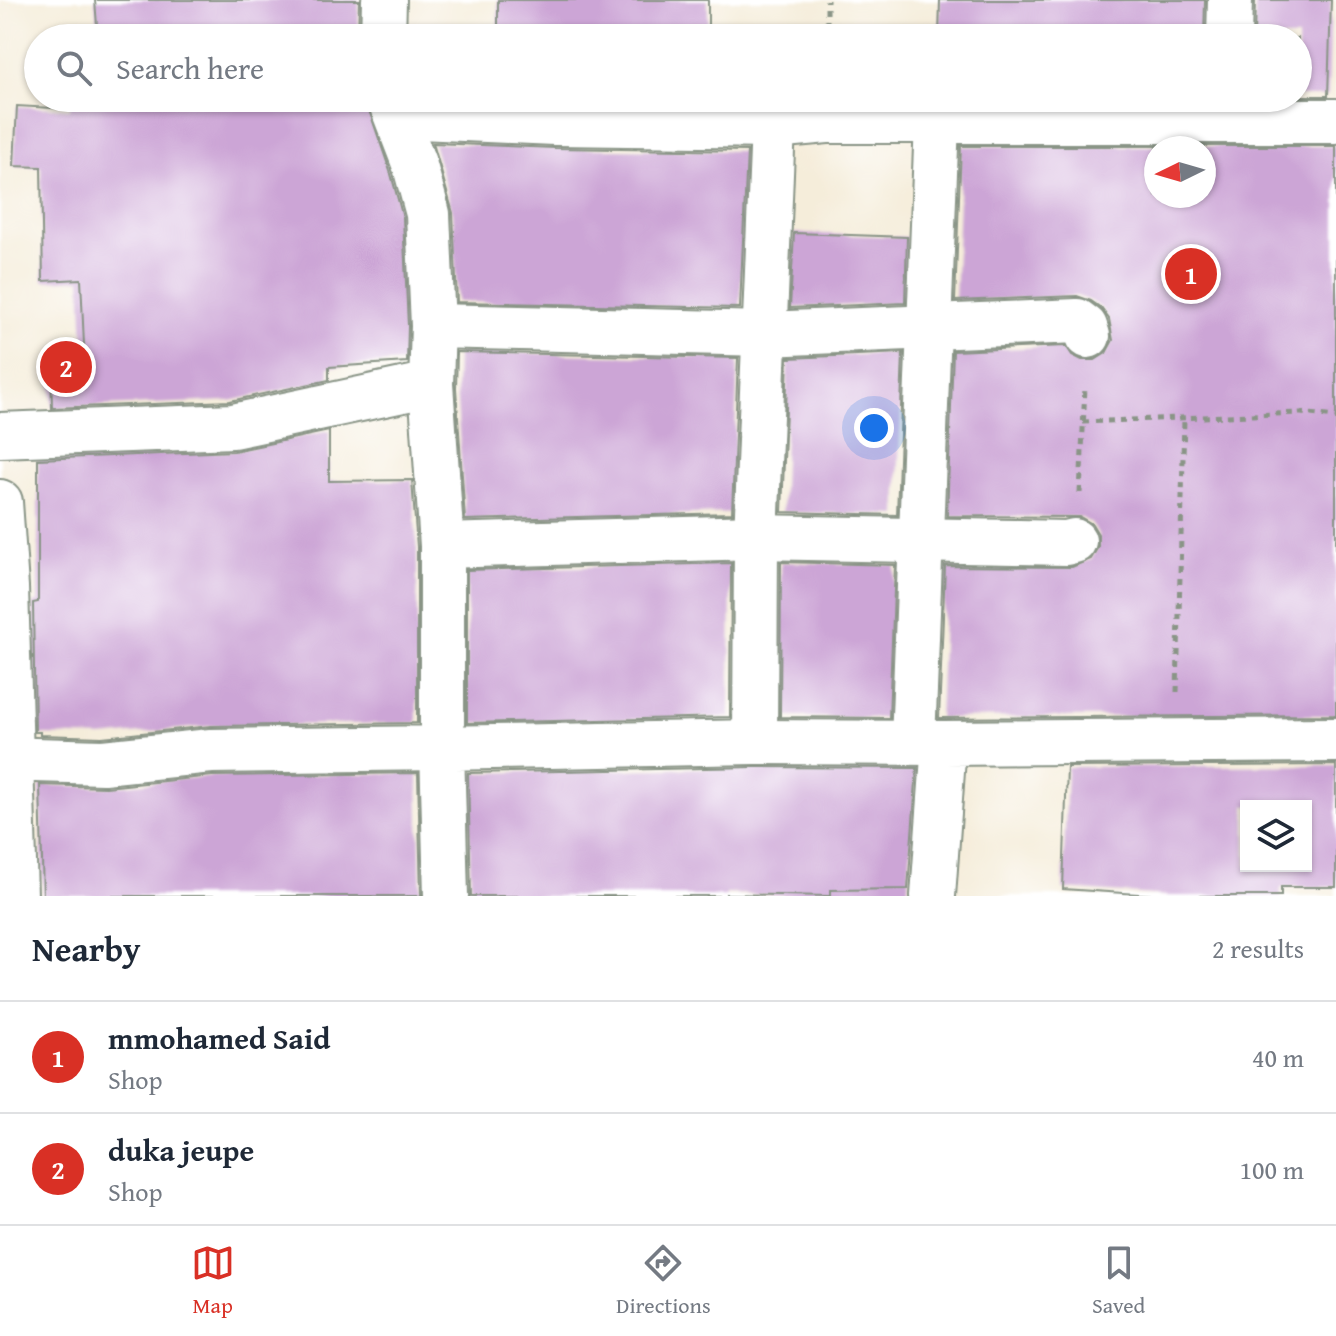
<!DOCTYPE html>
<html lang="en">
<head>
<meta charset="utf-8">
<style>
	:root { --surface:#fff; --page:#f2f2f3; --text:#1f2937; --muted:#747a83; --line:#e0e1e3; --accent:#d93025 }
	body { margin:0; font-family:"Gentium Book Plus",serif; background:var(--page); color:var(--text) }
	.controls { position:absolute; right:24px; bottom:24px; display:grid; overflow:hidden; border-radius:0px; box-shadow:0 2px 6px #0004 }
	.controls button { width:72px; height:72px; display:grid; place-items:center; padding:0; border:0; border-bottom:2px solid var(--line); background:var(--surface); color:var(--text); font:40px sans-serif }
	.compass { position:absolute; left:1144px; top:136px; width:72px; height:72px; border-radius:50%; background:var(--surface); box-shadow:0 2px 6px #0004; rotate:265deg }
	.you { position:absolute; left:874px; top:428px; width:28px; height:28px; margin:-20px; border:6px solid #fff; border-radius:50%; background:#1a73e8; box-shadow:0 0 0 12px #1a73e833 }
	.badge { display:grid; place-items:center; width:52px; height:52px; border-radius:50%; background:var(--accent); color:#fff; font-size:26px; font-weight:700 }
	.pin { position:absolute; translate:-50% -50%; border:4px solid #fff; box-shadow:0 2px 8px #0006 }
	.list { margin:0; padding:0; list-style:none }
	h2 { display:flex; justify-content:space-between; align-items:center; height:104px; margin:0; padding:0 32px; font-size:34px }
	h2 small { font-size:26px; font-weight:400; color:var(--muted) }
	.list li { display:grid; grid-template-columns:52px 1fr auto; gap:24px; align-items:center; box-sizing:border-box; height:112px; padding:0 32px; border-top:2px solid var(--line) }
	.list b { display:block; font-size:30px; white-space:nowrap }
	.list p { margin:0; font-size:26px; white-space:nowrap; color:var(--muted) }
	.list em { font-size:26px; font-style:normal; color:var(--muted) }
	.icon { flex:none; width:44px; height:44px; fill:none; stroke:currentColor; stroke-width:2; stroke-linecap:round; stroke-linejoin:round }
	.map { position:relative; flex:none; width:1336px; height:896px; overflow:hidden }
	.search { position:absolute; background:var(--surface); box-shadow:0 2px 6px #0004; left:24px; right:24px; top:24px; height:88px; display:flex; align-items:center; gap:20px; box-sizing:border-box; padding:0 28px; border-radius:44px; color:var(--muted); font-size:30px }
	.sheet { height:328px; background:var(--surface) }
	nav { display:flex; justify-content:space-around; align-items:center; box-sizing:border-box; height:112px; border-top:2px solid var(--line); background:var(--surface); font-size:22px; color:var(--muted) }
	nav a { display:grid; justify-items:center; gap:4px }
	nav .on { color:var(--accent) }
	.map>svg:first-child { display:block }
	.building { fill:#cca5d6; fill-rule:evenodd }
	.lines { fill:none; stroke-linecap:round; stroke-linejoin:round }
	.minor-casing { stroke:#8a9587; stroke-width:48 }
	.path { stroke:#8a9587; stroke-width:5; stroke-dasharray:6 6; stroke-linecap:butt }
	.minor { stroke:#fff; stroke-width:44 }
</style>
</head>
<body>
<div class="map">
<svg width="1336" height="896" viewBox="0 0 1336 896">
	<rect width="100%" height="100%" fill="#fff"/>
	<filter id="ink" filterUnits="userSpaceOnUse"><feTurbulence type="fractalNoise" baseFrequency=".0125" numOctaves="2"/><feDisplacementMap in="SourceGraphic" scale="16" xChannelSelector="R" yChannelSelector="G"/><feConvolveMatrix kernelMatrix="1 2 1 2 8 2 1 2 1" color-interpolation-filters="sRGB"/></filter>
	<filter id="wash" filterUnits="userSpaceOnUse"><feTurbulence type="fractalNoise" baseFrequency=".006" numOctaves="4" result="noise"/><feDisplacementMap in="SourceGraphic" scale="32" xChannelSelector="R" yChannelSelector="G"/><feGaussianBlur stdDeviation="1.8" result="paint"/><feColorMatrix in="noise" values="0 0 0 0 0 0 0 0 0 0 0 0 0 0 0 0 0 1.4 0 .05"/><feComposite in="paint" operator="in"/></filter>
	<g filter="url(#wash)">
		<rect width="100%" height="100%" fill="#f5edda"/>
		<g id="blocks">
			<!-- building -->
			<g class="building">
				<path d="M95 0H359L358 38H98Z"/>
				<rect x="498" y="0" width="210" height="38"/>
				<path d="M940 0H1205L1204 38H939Z"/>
				<path d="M1255 0H1331L1328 96H1298V38H1254Z"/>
				<path d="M70 98H365L391 174 403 218 408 326 407 362 329 367V380L230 401 52 408 51 369 85 367 81 279 43 281 41 167 14 166 17 106 70 109Z"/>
				<path d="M433 143 555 148 747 151 740 308 457 302 453 213Z"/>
				<path d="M961 146H1336V715L939 718 945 566 1072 567 1091 559 1098 547V534L1092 524 1080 517 947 516 953 351 1066 346 1072 355 1082 360H1095L1106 353 1113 340 1109 319 1101 308 1091 301 1077 296 955 301ZM1156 148H1204V196H1156Z"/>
				<path d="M794 233 907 237 905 303 790 308Z"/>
				<path d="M457 352 738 358 732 513 465 520 456 388Z"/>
				<path d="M903 353 897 515 782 512 788 358Z"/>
				<path d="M329 431V481L412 480 417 547V723L211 726 102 737 40 735V732H35L33 603 38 602V459L234 451Z"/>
				<path d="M781 562 895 565 889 718 780 717Z"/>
				<path d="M731 563 730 717 467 723V570Z"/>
				<path d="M1336 765V887H1281V896H1169L1063 889 1067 767ZM1246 806H1306V866H1246Z"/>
				<path d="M755 767 917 768 908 889 830 890V896L726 894V896H471L468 773Z"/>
				<path d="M418 773 421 896H43L40 785 106 787 212 776Z"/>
			</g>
		</g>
	</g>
	<g filter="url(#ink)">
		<use href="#blocks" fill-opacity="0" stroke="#8a9587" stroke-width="2"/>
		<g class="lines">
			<!-- minor casing -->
			<g class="minor-casing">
				<g id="minor">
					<path d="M383 38 384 0"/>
					<path d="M1229 38 1230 0"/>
					<path d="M397 116 555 123 773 126 827 121H1336"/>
					<path d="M433 326 766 334 1077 321 1085 327 1088 336"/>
					<path d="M0 435 233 426 431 384"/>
					<path d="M0 502 6 587 15 896"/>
					<path d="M442 546 756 537 1066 543 1074 541"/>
					<path d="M755 742 756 537 773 126"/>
					<path d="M913 742 937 121"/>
					<path d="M0 759 103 762 211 751 442 748V546L431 384 433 326 428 214 415 166 389 98"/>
					<path d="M446 896 442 748 755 742 944 743"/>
					<path d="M933 896 944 743 1336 740"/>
				</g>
			</g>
			<!-- path -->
			<g class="path">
				<path d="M827 38V0"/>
				<path d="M1083 422 1301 413 1336 417"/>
				<path d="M1080 493 1085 387"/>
				<path d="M1177 692 1184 419"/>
			</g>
			<!-- minor -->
			<use href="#minor" class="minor"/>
		</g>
	</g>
</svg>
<div class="controls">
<button><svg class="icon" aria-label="layers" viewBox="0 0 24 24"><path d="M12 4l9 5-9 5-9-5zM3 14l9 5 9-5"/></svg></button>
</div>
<svg class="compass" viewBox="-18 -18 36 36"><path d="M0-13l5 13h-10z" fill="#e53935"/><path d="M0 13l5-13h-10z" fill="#747a83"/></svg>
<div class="you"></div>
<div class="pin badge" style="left:1191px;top:274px">1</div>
<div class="pin badge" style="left:66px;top:367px">2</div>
<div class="search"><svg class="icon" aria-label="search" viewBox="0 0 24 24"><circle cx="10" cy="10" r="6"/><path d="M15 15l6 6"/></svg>Search here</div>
</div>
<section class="sheet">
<h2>Nearby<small>2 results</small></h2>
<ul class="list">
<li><span class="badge">1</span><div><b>mmohamed Said</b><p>Shop</p></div><em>40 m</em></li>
<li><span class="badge">2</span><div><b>duka jeupe</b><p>Shop</p></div><em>100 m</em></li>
</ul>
</section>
<nav>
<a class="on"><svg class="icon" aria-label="map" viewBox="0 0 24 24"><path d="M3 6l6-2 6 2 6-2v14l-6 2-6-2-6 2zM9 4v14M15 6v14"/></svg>Map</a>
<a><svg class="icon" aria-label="directions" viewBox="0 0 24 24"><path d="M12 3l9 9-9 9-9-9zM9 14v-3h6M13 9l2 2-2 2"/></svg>Directions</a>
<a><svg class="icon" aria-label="saved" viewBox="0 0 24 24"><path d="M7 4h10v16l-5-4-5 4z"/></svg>Saved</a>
</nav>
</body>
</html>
